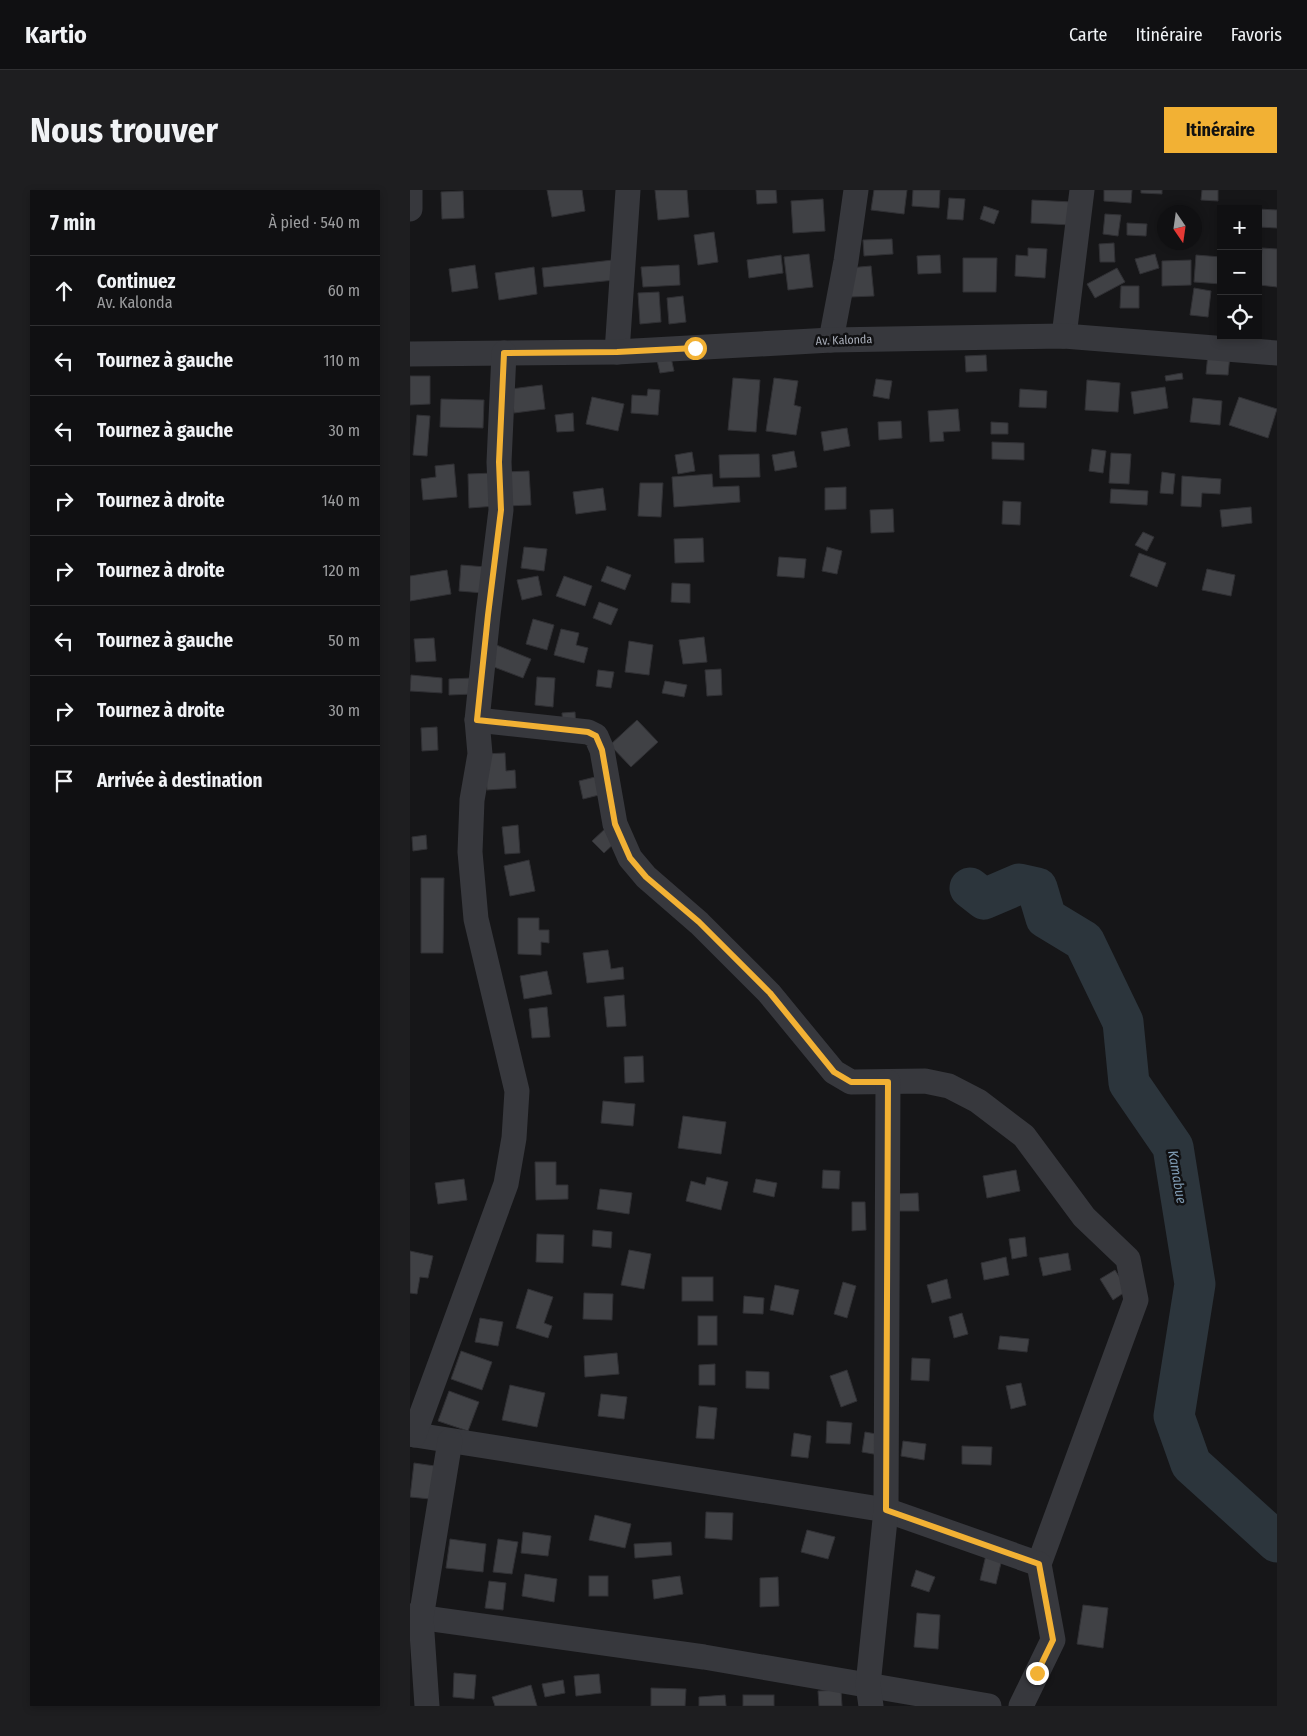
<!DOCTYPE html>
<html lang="fr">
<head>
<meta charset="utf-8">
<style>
	:root { --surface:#101012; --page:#1e1e20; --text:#f1f3f6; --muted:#9c9d9f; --line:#303032; --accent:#f2b134 }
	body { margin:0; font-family:"Fira Sans Condensed",sans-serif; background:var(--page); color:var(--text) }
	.controls { position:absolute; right:15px; top:15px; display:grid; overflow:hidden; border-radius:0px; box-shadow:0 2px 8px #0003 }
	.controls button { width:45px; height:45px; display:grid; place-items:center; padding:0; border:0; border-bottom:1px solid var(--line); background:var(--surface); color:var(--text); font:25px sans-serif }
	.compass { position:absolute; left:747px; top:15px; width:45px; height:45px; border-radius:50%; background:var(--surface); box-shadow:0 2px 8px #0003; rotate:167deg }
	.stop { position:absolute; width:15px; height:15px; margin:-11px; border:4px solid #f2b134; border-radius:50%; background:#fff }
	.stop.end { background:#f2b134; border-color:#fff; box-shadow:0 1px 5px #0008 }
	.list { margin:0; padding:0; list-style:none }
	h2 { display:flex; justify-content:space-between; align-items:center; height:65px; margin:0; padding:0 20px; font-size:21px }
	h2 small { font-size:16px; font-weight:400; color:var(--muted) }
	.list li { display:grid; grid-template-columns:32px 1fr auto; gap:15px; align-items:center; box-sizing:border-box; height:70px; padding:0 20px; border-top:1px solid var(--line) }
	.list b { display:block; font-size:19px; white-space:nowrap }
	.list p { margin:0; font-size:16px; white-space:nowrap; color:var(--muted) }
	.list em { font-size:16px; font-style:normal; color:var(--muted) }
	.icon { flex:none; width:28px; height:28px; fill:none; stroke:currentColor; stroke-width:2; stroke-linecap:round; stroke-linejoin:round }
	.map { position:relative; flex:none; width:867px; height:1516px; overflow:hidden; border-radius:0px }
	header { display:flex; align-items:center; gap:30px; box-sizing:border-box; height:70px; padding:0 25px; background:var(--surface); border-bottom:1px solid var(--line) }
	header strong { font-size:24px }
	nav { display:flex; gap:28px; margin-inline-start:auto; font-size:18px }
	.intro { display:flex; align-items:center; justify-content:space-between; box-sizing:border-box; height:120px; padding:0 30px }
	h1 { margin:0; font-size:35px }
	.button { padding:12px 22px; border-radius:0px; background:var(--accent); color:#111; font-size:18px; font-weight:700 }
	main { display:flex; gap:30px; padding:0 30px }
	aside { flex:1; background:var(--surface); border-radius:0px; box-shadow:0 2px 8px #0003 }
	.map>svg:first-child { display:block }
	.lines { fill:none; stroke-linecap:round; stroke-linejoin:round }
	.river { stroke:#2c353c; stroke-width:41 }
	.building { fill:#404145; stroke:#303034 }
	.minor { stroke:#37383d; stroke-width:25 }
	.route { stroke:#f2b134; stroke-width:6 }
	.labels { text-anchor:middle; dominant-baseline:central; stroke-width:5; stroke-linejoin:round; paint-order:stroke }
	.street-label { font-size:12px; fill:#a8adb8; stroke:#111113 }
	.water-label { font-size:14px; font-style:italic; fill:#7f9bb3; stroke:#111113 }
</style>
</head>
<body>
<header>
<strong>Kartio</strong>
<nav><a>Carte</a><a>Itinéraire</a><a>Favoris</a></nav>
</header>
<div class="intro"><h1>Nous trouver</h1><a class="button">Itinéraire</a></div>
<main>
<aside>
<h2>7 min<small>À pied · 540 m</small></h2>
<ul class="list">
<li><svg class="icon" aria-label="ahead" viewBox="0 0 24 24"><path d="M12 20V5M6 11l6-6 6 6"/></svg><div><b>Continuez</b><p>Av. Kalonda</p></div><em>60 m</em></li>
<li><svg class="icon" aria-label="left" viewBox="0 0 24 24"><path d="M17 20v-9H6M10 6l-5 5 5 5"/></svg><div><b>Tournez à gauche</b></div><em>110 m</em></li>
<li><svg class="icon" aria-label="left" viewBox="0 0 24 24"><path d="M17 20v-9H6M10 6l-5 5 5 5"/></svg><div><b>Tournez à gauche</b></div><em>30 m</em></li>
<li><svg class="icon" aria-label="right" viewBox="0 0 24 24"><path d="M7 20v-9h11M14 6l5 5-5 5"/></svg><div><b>Tournez à droite</b></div><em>140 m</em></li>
<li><svg class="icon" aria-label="right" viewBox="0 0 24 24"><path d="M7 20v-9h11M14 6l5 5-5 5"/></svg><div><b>Tournez à droite</b></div><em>120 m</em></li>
<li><svg class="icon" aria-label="left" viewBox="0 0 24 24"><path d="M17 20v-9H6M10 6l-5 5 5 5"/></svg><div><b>Tournez à gauche</b></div><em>50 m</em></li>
<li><svg class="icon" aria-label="right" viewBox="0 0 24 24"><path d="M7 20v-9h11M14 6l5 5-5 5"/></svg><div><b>Tournez à droite</b></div><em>30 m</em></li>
<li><svg class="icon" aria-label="arrive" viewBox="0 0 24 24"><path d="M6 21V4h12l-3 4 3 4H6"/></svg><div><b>Arrivée à destination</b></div></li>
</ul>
</aside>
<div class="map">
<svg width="867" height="1516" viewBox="0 0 867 1516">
	<rect width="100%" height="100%" fill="#161618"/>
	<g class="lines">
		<!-- river -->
		<path class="river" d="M560 698 574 709 609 694 627 698 636 728 674 751 713 832 719 893 763 957 785 1094 764 1226 781 1274 867 1352"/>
	</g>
	<!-- building -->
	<g class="building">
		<path d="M137 0H172L175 21 142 27Z"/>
		<path d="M245 0H277L279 27 248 30Z"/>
		<path d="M346 0H366L367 13 347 14Z"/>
		<path d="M464 0H497L494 24 461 20Z"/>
		<path d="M503 0H530L529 18 502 16Z"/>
		<path d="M694 0H722L721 13 694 11Z"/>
		<path d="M731 0H752V4L731 3Z"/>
		<path d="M792 0H808V11L791 10Z"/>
		<path d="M53 1 54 28 32 29 31 2Z"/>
		<path d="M539 8 555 9 553 30 537 29Z"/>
		<path d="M413 9 415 41 383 43 381 11Z"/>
		<path d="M622 10 663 12 662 35 621 33Z"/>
		<path d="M574 16 589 21 584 34 570 29Z"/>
		<path d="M848 19 867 20V38L848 37Z"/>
		<path d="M695 24 711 25 708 46 693 44Z"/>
		<path d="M717 33 737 34 736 46 717 45Z"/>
		<path d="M304 42 308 72 288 75 284 45Z"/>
		<path d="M482 49 483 64 454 66 453 50Z"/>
		<path d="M704 53 705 72H690L689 54Z"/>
		<path d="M618 58 637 59 635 88 605 86 606 65 618 66Z"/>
		<path d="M852 58 867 59V97L849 95Z"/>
		<path d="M399 64 403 97 378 100 374 67Z"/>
		<path d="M745 64 749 78 730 84 725 69Z"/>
		<path d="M371 65 373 83 339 88 337 70Z"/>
		<path d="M530 65 531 83 508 84 507 66Z"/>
		<path d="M786 65 811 67V94L784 92Z"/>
		<path d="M553 68H587L586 102H553Z"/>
		<path d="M203 70 205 90 134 97 132 78Z"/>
		<path d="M781 70V95L752 96V71Z"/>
		<path d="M65 75 68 98 42 102 39 79Z"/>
		<path d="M269 75 270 95 233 97 231 77Z"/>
		<path d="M461 76 464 106 440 107 438 78Z"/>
		<path d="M124 77 127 104 89 110 85 83Z"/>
		<path d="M707 78 715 92 685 108 677 94Z"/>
		<path d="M711 96H729V118H710Z"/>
		<path d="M784 98 801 101 798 127 780 125Z"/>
		<path d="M249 102 251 132 230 134 228 103Z"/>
		<path d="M273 106 276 132 259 134 257 108Z"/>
		<path d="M260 163 264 181 250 183 246 166Z"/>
		<path d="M798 163 820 165 818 185 796 184Z"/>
		<path d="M576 165 577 181 556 182 555 166Z"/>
		<path d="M772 183 773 189 756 191 755 186Z"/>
		<path d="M0 186H20V214L0 215Z"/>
		<path d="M323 188 350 190 346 242 318 240Z"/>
		<path d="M364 188 388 191 384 215 391 217 386 245 356 241Z"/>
		<path d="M466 189 482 191 479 209 463 206Z"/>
		<path d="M677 190 710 193 708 222 675 220Z"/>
		<path d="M132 195 135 219 104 223 101 199Z"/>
		<path d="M755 197 758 218 724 224 721 202Z"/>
		<path d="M238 199 250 200 248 225 221 223 222 205 237 206Z"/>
		<path d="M610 199 637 201 636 218 609 217Z"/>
		<path d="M182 207 214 214 208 241 176 234Z"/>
		<path d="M829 207 867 219 858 248 819 235Z"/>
		<path d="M783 208 812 211 810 235 780 232Z"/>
		<path d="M31 209 74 210 73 238 30 237Z"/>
		<path d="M548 219 550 241 533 242 534 251 520 252 518 221Z"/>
		<path d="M163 223 164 241 147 242 145 225Z"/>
		<path d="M7 225 20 226 17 266 3 265Z"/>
		<path d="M491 231 492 248 469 250 468 232Z"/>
		<path d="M581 232 598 233V244H581Z"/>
		<path d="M437 238 440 256 414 261 411 242Z"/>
		<path d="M582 252 614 253V270L582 269Z"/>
		<path d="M682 259 696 261 693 283 679 281Z"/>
		<path d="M384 261 387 277 365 281 362 265Z"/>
		<path d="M282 262 285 281 268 284 265 265Z"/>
		<path d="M701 263 721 264 719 294 699 293Z"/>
		<path d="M349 264 350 287 310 288 309 265Z"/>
		<path d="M44 274 47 307 13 310 11 289 26 287 25 276Z"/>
		<path d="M119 281 121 315 96 316 94 282Z"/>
		<path d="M752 282 765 284 763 304 750 303Z"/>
		<path d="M84 283 86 316 59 318 58 284Z"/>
		<path d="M302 284 303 297 329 296 330 312 264 317 262 287Z"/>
		<path d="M772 286 811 289 810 304 792 303 791 317 771 316Z"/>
		<path d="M230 293H253L251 327 228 326Z"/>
		<path d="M436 297V319L415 320V298Z"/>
		<path d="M193 298 196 320 166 324 163 302Z"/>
		<path d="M701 299 738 301 737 315 700 313Z"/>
		<path d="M593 311 611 312 610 335 592 334Z"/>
		<path d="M841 317 842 333 812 337 810 320Z"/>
		<path d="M483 319 484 342 461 343 460 320Z"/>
		<path d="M733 342 744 347 737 361 725 355Z"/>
		<path d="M293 348 294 372 265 373 264 349Z"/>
		<path d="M114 357 137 359 134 381 111 378Z"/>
		<path d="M417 357 432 361 427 384 412 381Z"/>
		<path d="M729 363 756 373 747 397 720 386Z"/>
		<path d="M369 367 396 369 394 388 367 386Z"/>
		<path d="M51 375 76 377 73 403 49 401Z"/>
		<path d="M197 376 221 385 215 400 191 391Z"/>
		<path d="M797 379 825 385 821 406 792 400Z"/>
		<path d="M37 380 41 404 0 411V386Z"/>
		<path d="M128 386 132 405 112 410 107 390Z"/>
		<path d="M154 386 182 396 175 416 146 406Z"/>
		<path d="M262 393 280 394V413L261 412Z"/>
		<path d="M189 412 208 419 201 435 183 428Z"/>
		<path d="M123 429 144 435 137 460 116 454Z"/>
		<path d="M151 439 169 443 166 455 178 458 174 473 144 465Z"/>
		<path d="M294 447 297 472 273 474 269 450Z"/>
		<path d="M24 448 26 471 6 472 4 449Z"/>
		<path d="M219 451 243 455 239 485 215 482Z"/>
		<path d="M84 454 121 469 113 488 76 474Z"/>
		<path d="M311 479 312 505 297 506 295 480Z"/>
		<path d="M188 480 204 482 201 498 186 496Z"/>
		<path d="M1 485 32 488V503L0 501Z"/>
		<path d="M127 487 145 488 143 517 125 515Z"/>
		<path d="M63 488V504L39 505V489Z"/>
		<path d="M255 491 277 495 274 507 252 503Z"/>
		<path d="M165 522 166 537 153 538 152 523Z"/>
		<path d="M227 530 248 552 221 577 200 555Z"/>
		<path d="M27 537 28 560 12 561 11 538Z"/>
		<path d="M95 563 96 581 105 580 106 598 77 600 74 564Z"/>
		<path d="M189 586 193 604 173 609 169 591Z"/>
		<path d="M108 635 110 663 95 664 92 637Z"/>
		<path d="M197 637 209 649 194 663 182 651Z"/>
		<path d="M16 645 17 659 3 661 2 647Z"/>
		<path d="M119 670 125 701 100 706 94 676Z"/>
		<path d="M11 688H34L33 763H11Z"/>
		<path d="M108 728H129V740H139V753L131 752V765L108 764Z"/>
		<path d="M198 760 201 779 213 777 214 789 177 793 173 763Z"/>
		<path d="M137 781 142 804 114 809 110 786Z"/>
		<path d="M214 805 216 836 197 837 194 807Z"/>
		<path d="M137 817 140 847 122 848 119 819Z"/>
		<path d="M233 866 234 892 215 893 214 867Z"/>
		<path d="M193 911 225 914 223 936 191 933Z"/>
		<path d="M273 926 316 932 311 964 268 958Z"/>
		<path d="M125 972H146V995H158V1009L126 1010Z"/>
		<path d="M413 980 430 981 429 999 412 998Z"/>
		<path d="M606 980 610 1001 577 1008 573 986Z"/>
		<path d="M297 987 318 992 311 1020 276 1011 281 991 295 995Z"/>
		<path d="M54 989 57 1010 28 1014 25 993Z"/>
		<path d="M346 989 367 993 364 1007 343 1002Z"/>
		<path d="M190 999 222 1003 219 1024 187 1019Z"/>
		<path d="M508 1003 509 1021H486V1004Z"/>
		<path d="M442 1012H455L456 1040 442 1041Z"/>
		<path d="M183 1040 202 1042 201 1058 182 1056Z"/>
		<path d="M127 1044 154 1045 153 1073 126 1072Z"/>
		<path d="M615 1047 617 1066 602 1069 599 1049Z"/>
		<path d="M219 1060 241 1064 234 1099 211 1095Z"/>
		<path d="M0 1061 23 1066 18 1088 10 1087 7 1104 0 1103Z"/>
		<path d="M658 1063 661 1080 633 1086 629 1068Z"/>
		<path d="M596 1067 599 1085 574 1090 571 1073Z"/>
		<path d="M705 1080 718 1100 703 1110 690 1089Z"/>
		<rect x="272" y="1087" width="31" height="24"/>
		<path d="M537 1089 541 1108 522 1113 517 1095Z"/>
		<path d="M433 1092 446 1096 437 1128 424 1124Z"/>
		<path d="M365 1095 389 1100 383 1125 360 1120Z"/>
		<path d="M118 1099 143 1107 134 1133 142 1136 138 1148 106 1138Z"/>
		<path d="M174 1103 203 1104 202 1130 173 1129Z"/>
		<path d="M334 1106 354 1108 353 1124 333 1123Z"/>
		<path d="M552 1123 558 1144 544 1148 539 1127Z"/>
		<rect x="288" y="1126" width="19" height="29"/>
		<path d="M70 1128 93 1132 88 1156 65 1152Z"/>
		<path d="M590 1146 619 1149 617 1162 588 1159Z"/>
		<path d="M51 1161 82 1172 72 1200 41 1189Z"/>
		<path d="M207 1163 209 1184 175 1187 174 1166Z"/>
		<path d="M502 1168 520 1169 519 1191 501 1190Z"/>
		<path d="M305 1174V1195H289V1175Z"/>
		<path d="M437 1180 447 1211 431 1217 420 1186Z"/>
		<path d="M336 1181 359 1182V1199L336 1198Z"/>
		<path d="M611 1193 616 1215 601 1219 596 1196Z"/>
		<path d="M100 1195 135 1203 127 1237 92 1230Z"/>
		<path d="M39 1201 69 1212 58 1241 28 1231Z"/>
		<path d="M191 1204 217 1207 214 1229 188 1226Z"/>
		<path d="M289 1216 307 1218 304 1249 286 1248Z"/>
		<path d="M417 1231 442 1233 440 1254 416 1253Z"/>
		<path d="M455 1242 472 1245 469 1265 452 1262Z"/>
		<path d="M384 1243 401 1246 398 1268 381 1266Z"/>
		<path d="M493 1251 516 1254 514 1270 491 1266Z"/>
		<path d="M552 1256 582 1257 581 1275 552 1274Z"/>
		<path d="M4 1273 25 1276 20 1309 0 1307Z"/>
		<path d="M296 1322 323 1323 322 1350 295 1348Z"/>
		<path d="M185 1325 221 1334 215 1358 179 1350Z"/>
		<path d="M397 1340 425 1347 418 1369 391 1362Z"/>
		<path d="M113 1342 141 1346 138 1366 111 1363Z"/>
		<path d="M40 1349 76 1354 73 1382 36 1378Z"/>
		<path d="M88 1349 108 1352 102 1384 83 1382Z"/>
		<path d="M261 1352 262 1365 225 1368 224 1354Z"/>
		<path d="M576 1365 592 1369 586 1394 570 1390Z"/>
		<path d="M506 1380 525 1387 519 1402 501 1396Z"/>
		<path d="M115 1384 147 1389 144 1412 112 1406Z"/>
		<rect x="179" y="1386" width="19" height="20"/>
		<path d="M270 1386 273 1404 244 1409 242 1390Z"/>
		<path d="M368 1387 369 1416 350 1417V1388Z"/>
		<path d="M79 1391 96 1393 93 1420 75 1418Z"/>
		<path d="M673 1415 698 1418 693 1458 667 1454Z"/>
		<path d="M507 1423 530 1425 528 1459 504 1457Z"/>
		<path d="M44 1483 66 1485 64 1509 43 1507Z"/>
		<path d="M189 1484 191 1503 166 1506 164 1486Z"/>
		<path d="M153 1490 155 1503 135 1507 132 1494Z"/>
		<path d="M121 1495 127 1516H85L82 1507Z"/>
		<path d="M241 1498 276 1499 275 1516H241Z"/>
		<path d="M431 1500 432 1516H409L408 1501Z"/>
		<path d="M315 1505 316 1516H289V1507Z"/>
		<rect x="333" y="1505" width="31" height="11"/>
	</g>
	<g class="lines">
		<!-- minor -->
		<g class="minor">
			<path d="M0 19V0"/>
			<path d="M654 146 672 0"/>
			<path d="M421 150 436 71 446 0"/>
			<path d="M207 162 218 0"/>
			<path d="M0 164 207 162 421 150 654 146 867 163"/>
			<path d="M67 530 178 542 186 546 192 560 205 634 220 668 236 687 289 733 359 803 424 882 441 892 515 891 539 896 568 911 614 946 674 1027 718 1069 726 1110 629 1374 643 1450 611 1516"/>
			<path d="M0 1244 476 1320 629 1374"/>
			<path d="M4 1245 96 994 104 948 107 901 66 729 60 662 62 610 70 564 67 530 78 425 91 320 89 272 94 163"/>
			<path d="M0 1426 294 1467 579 1516"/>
			<path d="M17 1516 11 1428 40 1251"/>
			<path d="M461 1516 458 1495 476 1320 478 892"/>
		</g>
	</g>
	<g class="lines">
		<!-- route -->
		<path class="route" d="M285 158 207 162 94 163 89 272 91 320 78 425 67 530 178 542 186 546 192 560 205 634 220 668 236 687 289 732 360 803 424 882 441 892H478L476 1320 629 1374 643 1450 627 1483"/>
	</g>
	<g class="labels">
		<!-- street labels -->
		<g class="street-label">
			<text transform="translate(434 150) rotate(-2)">Av. Kalonda</text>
		</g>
		<!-- water labels -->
		<g class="water-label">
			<text transform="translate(767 987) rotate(80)">Kamabue</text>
		</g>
	</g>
</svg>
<div class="controls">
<button>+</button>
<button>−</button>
<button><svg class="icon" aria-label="locate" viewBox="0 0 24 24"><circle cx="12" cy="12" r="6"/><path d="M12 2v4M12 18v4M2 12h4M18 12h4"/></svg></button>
</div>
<svg class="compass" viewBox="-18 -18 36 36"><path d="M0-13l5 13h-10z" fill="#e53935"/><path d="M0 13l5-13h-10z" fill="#9c9d9f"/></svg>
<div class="stop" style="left:285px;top:158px"></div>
<div class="stop end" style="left:627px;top:1483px"></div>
</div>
</main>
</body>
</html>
